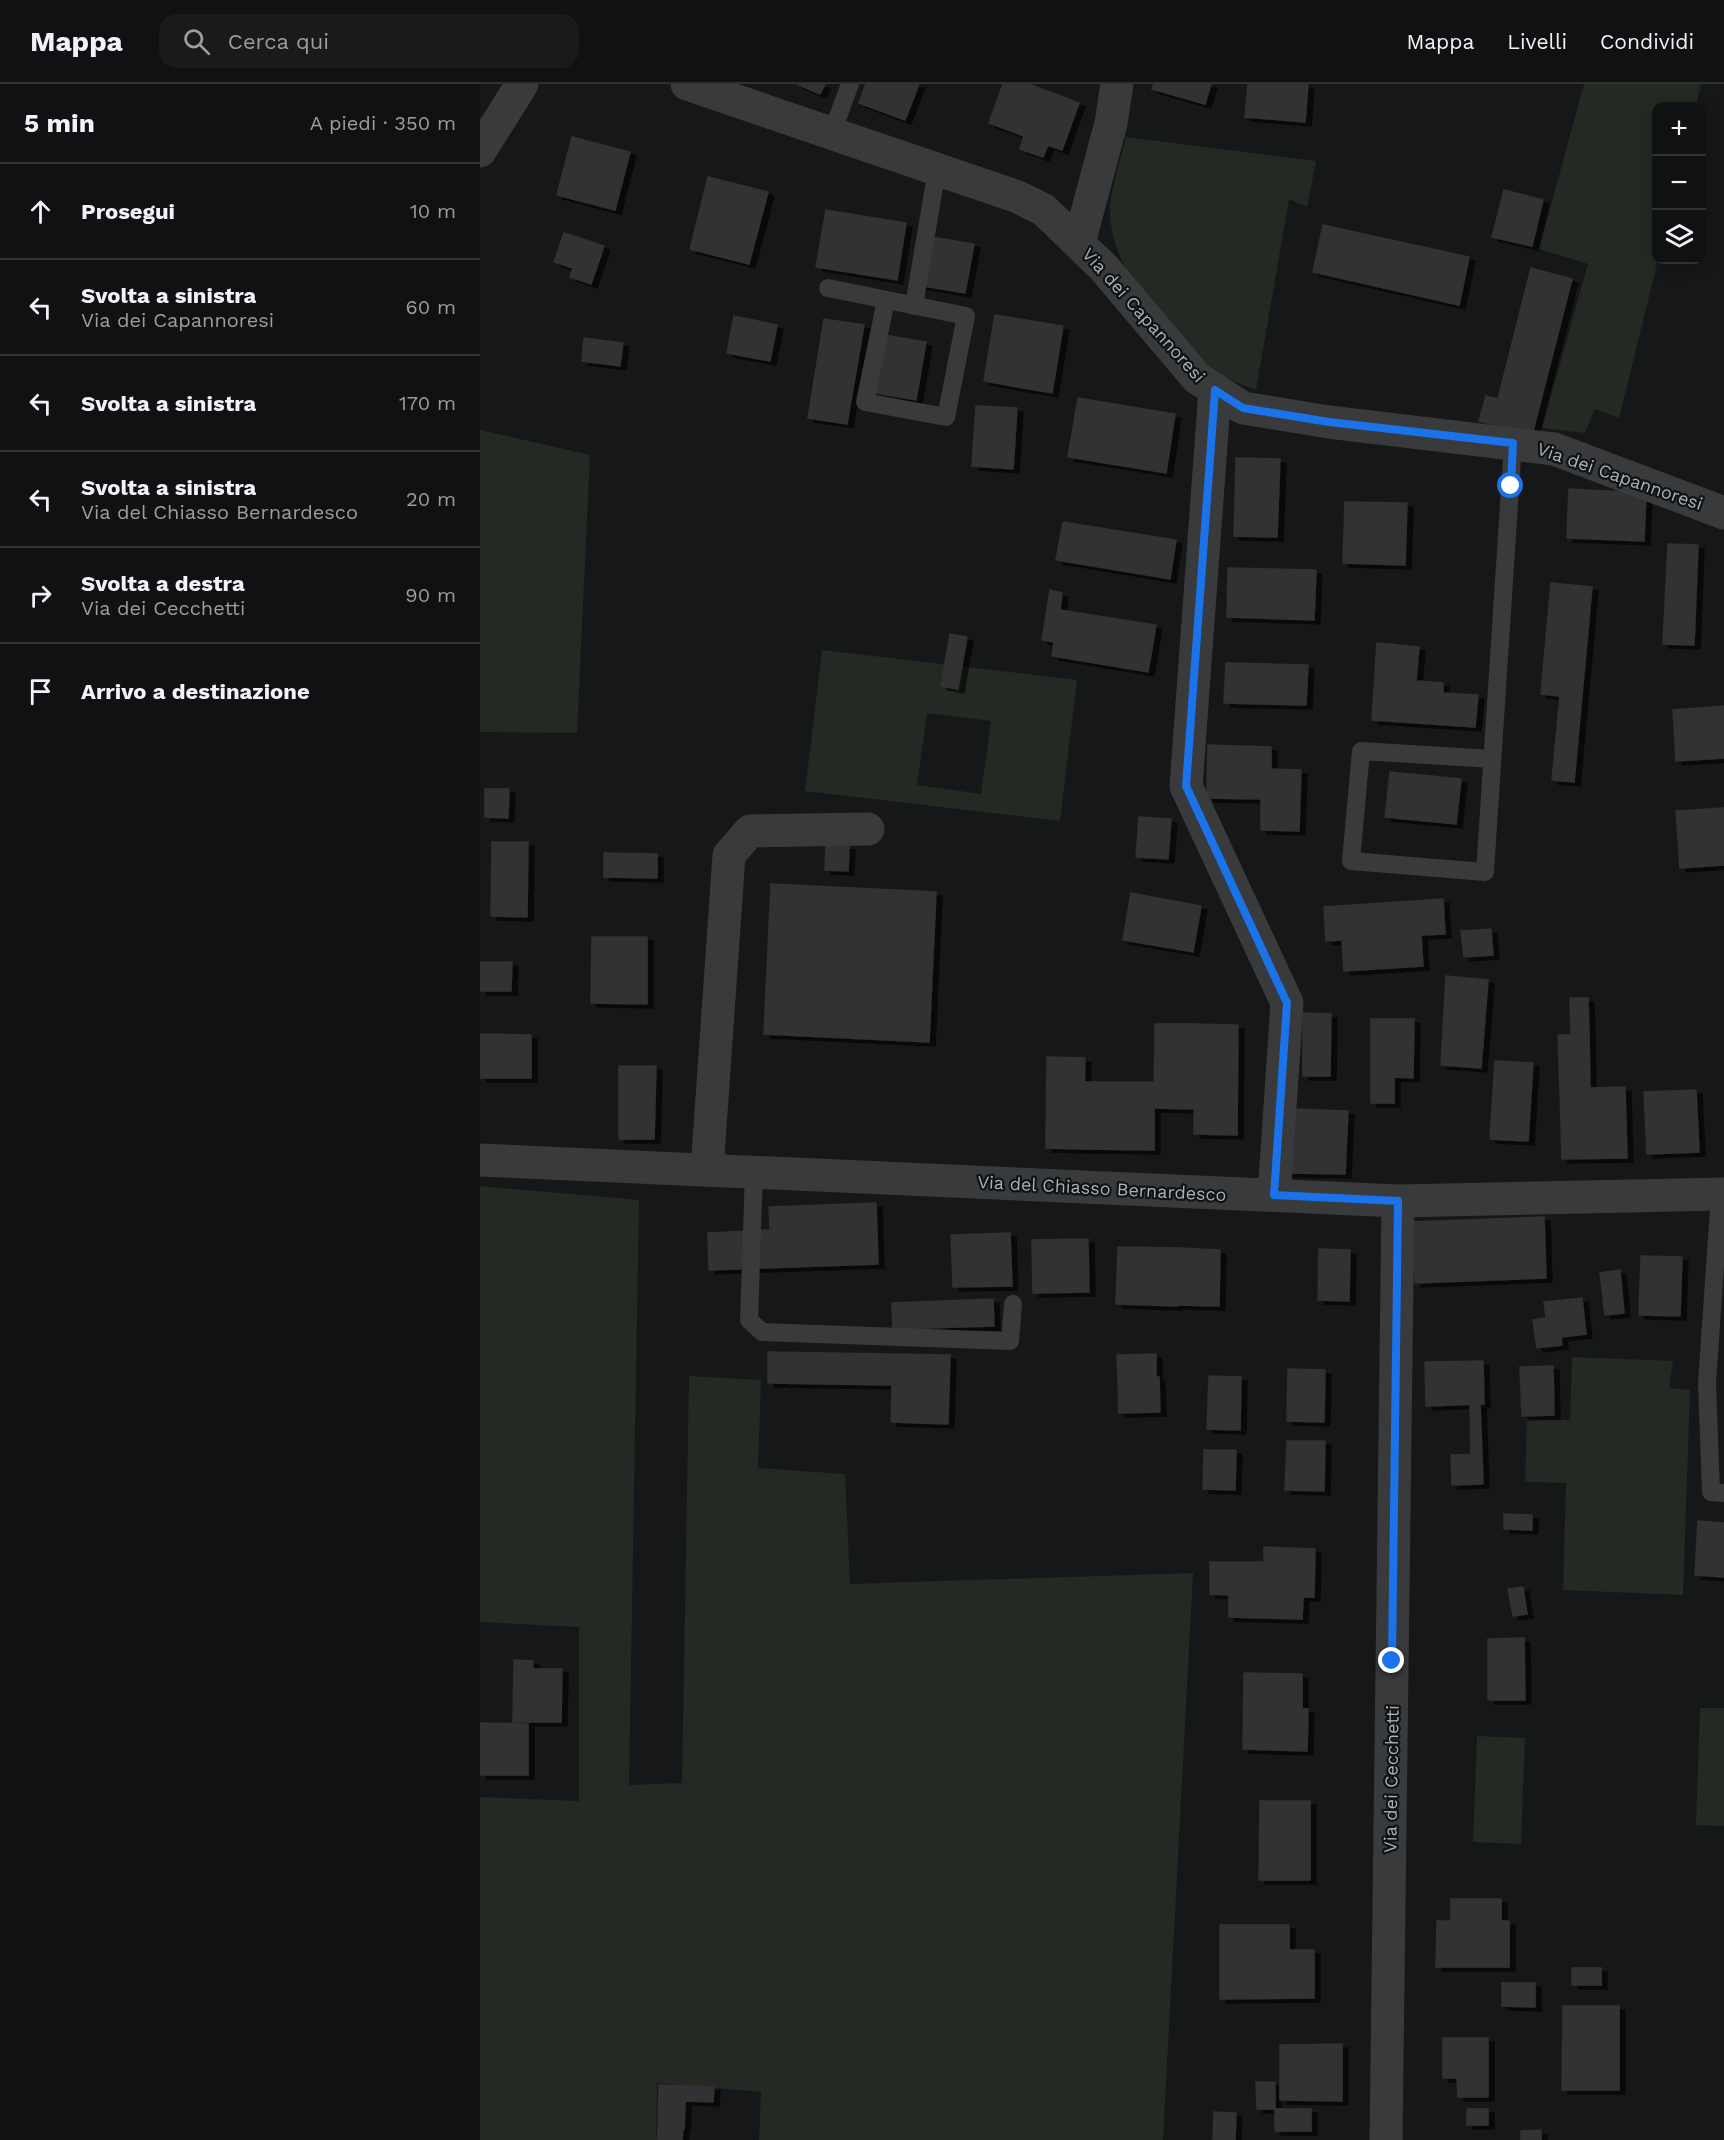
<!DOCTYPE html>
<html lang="it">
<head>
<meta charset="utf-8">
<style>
	:root { --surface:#101112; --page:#191a1b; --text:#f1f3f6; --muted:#9c9d9f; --line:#303132 }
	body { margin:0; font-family:"Work Sans",sans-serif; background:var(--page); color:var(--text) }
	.controls { position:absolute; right:18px; top:18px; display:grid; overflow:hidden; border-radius:12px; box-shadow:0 3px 15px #0003 }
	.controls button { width:54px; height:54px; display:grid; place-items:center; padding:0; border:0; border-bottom:2px solid var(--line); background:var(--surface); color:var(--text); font:30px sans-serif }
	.stop { position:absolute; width:18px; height:18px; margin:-14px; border:4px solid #1a73e8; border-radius:50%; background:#fff }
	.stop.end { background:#1a73e8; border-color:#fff; box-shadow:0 2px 6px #0008 }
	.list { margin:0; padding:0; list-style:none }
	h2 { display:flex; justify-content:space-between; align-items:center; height:78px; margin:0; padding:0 24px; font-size:26px }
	h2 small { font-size:20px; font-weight:400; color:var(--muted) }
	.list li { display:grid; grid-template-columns:39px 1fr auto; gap:18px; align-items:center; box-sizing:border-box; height:96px; padding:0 24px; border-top:2px solid var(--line) }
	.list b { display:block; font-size:22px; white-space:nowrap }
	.list p { margin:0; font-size:20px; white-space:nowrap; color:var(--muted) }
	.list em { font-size:20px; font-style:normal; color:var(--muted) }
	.icon { flex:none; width:33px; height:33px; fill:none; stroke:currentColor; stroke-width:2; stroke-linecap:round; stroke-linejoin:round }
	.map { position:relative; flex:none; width:1244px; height:2056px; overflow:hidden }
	header { display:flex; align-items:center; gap:36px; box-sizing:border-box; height:84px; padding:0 30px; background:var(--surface); border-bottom:2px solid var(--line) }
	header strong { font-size:28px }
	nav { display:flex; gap:33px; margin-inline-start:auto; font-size:21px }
	.search { width:420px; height:54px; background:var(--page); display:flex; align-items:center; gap:15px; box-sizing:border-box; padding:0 21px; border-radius:18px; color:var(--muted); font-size:22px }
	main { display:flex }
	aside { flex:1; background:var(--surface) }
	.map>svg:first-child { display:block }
	.green { fill:#242a23; fill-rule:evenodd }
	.building { fill:#313234; stroke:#303134; stroke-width:1.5; filter:url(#shadow) }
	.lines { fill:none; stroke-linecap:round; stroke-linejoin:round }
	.service { stroke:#383a3c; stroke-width:18 }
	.minor { stroke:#383a3c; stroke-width:33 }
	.tertiary { stroke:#383a3c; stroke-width:33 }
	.route { stroke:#1a73e8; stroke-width:8 }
	.labels { text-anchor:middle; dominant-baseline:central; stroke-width:4.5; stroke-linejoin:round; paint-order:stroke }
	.street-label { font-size:18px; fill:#aab1b6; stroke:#111213 }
</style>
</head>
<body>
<header>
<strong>Mappa</strong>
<div class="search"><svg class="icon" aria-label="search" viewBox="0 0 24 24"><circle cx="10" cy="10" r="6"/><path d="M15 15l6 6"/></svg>Cerca qui</div>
<nav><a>Mappa</a><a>Livelli</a><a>Condividi</a></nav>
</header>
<main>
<aside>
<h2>5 min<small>A piedi · 350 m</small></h2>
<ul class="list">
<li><svg class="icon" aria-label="ahead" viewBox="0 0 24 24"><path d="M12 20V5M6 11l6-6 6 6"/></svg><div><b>Prosegui</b></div><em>10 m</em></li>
<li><svg class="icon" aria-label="left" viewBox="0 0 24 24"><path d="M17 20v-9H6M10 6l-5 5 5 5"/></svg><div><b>Svolta a sinistra</b><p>Via dei Capannoresi</p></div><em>60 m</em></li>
<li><svg class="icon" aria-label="left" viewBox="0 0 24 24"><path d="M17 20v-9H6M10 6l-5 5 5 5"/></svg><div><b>Svolta a sinistra</b></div><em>170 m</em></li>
<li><svg class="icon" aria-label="left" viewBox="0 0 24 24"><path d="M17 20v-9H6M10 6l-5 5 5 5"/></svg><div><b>Svolta a sinistra</b><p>Via del Chiasso Bernardesco</p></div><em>20 m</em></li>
<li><svg class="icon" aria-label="right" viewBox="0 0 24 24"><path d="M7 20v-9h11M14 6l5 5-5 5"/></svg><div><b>Svolta a destra</b><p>Via dei Cecchetti</p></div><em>90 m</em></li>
<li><svg class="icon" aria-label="arrive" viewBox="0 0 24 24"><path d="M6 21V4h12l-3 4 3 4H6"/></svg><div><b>Arrivo a destinazione</b></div></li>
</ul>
</aside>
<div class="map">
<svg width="1244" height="2056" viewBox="0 0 1244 2056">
	<defs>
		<filter id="shadow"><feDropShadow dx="6" dy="4" stdDeviation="0" flood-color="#0009"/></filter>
	</defs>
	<rect width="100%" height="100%" fill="#161718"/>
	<!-- green -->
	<g class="green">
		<path d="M1104 0H1221L1216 22H1176L1178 176 1139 334 1115 325 1105 349 1062 344 1108 180 1059 165Z"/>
		<path d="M646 53 836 77 827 123 809 115 776 306C757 299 738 291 722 279 680 247 633 185 630 130 629 109 641 75 646 53Z"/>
		<path d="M0 346 110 371 97 649 0 648Z"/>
		<path d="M342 566 597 596 580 737 325 707ZM447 629 511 637 501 710 437 701Z"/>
		<path d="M0 1102 159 1116 149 1701 202 1699 209 1292 281 1296 278 1384 365 1390 370 1500 713 1489 683 2056H279L281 2008 177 1999 176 2056H0V1713L99 1717V1543L0 1538Z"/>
		<path d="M1092 1273 1193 1277 1189 1304 1210 1306 1203 1511 1083 1506 1086 1399 1045 1398 1047 1335 1090 1336Z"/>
		<path d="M1220 1624H1244V1742L1216 1741Z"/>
		<path d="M997 1652 1045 1654 1041 1760 993 1758Z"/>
	</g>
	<!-- building -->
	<g class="building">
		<path d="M317 0H345L340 10Z"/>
		<path d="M386 0H439L425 36 379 19Z"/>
		<path d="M523 0H548L599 19 582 66 568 61 563 73 540 65 544 52 509 39Z"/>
		<path d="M674 0H731L725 20 672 5Z"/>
		<path d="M768 0H828L825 38 765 33Z"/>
		<path d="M92 53 150 68 135 126 77 111Z"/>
		<path d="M228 93 288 108 269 180 210 165Z"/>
		<path d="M1024 106 1063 116 1052 162 1012 153Z"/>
		<path d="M346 126 426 139 417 196 336 183Z"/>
		<path d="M843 141 989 173 979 221 833 188Z"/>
		<path d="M84 149 103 155 93 184 74 178Z"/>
		<path d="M439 151 494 160 485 209 431 200Z"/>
		<path d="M103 155 124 162 111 200 90 193Z"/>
		<path d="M1051 184 1092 195 1052 351 999 337 1006 312 1018 315Z"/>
		<path d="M515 231 583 242 572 309 504 297Z"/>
		<path d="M254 232 297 241 290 277 247 269Z"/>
		<path d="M344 235 384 241 367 340 328 334Z"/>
		<path d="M399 250 446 258 436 316 389 308Z"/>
		<path d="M104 254 143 259 140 282 102 277Z"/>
		<path d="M598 314 695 330 686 389 588 373Z"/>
		<path d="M496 322 537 324 533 385 492 382Z"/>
		<path d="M756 374 800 375 797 453 754 452Z"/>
		<path d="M1089 405 1166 409 1164 457 1087 454Z"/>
		<path d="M865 418 927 419 925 481 863 479Z"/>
		<path d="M583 438 696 456 690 495 576 476Z"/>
		<path d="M1188 460 1218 461 1214 561 1183 560Z"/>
		<path d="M748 484 836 486 834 536 747 533Z"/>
		<path d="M1071 499 1112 503 1094 698 1072 696 1080 612 1061 610Z"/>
		<path d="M570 506 582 509 580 526 676 541 668 588 572 572 574 558 562 556Z"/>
		<path d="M470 550 487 553 478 605 461 602Z"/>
		<path d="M897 559 939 563 936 597 963 599V609L998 611 995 643 892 636Z"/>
		<path d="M746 579 828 581 826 621 744 619Z"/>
		<path d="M1244 622V674L1196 677 1193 626Z"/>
		<path d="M728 661 791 663V685L821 686 819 747 781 746V715L727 714Z"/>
		<path d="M910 688 981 695 976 740 905 733Z"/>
		<path d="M5 705H29L28 734 5 733Z"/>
		<path d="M1244 724V781L1200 784 1196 727Z"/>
		<path d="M659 733 691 735 688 775 656 773Z"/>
		<path d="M12 758H48L47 833 11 832Z"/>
		<path d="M346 761 369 762 368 787 345 786Z"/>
		<path d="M124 769 177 770V794L124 793Z"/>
		<path d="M291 800 456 808 449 958 284 950Z"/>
		<path d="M651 809 721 822 713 868 643 856Z"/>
		<path d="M963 815 965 850 941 851 943 882 864 887 862 856 846 857 844 823Z"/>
		<path d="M1011 845 1013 871 984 873 981 847Z"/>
		<path d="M112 853H167V920L111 919Z"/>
		<path d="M0 878H32L31 907H0Z"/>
		<path d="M966 892 1008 896 1001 984 961 981Z"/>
		<path d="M1090 914H1108L1109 950H1091Z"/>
		<path d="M823 929 851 930 850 992H823Z"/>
		<path d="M891 935H934L933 994 914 993V1019H891Z"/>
		<path d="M675 940H715L714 1025 674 1024Z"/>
		<path d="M715 940 758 941 757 1051 714 1050Z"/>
		<path d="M0 950 51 951V994H0Z"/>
		<path d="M1109 950 1110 1004 1080 1005 1078 951Z"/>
		<path d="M567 973 605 974 603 1065 566 1064Z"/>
		<path d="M1015 977 1053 979 1048 1057 1010 1055Z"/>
		<path d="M139 982H176L174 1055H139Z"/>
		<path d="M604 998H674V1066L603 1065Z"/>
		<path d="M1145 1003 1147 1074 1082 1075 1080 1005Z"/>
		<path d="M1216 1006 1219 1068 1167 1070 1164 1008Z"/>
		<path d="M811 1025 868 1027 865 1090 808 1089Z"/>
		<path d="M396 1119 398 1180 229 1186 228 1149 290 1146 289 1123Z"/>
		<path d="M1064 1133 1066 1194 935 1199 932 1138Z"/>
		<path d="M530 1149 532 1202 473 1203 471 1151Z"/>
		<path d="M608 1155 609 1208 553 1209 552 1156Z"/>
		<path d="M638 1163 698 1164 697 1222 636 1220Z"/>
		<path d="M698 1164 740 1166 739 1222 697 1221Z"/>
		<path d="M839 1165 870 1166 869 1217 838 1216Z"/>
		<path d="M1161 1172 1202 1173 1200 1232 1159 1231Z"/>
		<path d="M1140 1186 1144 1229 1125 1231 1120 1189Z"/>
		<path d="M1102 1214 1106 1250 1081 1253 1082 1261 1057 1264 1053 1236 1066 1234 1064 1218Z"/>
		<path d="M513 1215 514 1242 413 1245 412 1219Z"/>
		<path d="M288 1268 413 1270 412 1301 288 1299Z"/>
		<path d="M413 1270 470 1271 468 1340 411 1338Z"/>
		<path d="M676 1270V1294L638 1295 637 1271Z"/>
		<path d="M1003 1277 1004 1320 946 1322 945 1278Z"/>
		<path d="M1073 1282 1074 1331 1042 1332 1040 1283Z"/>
		<path d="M808 1285 845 1286 844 1338 807 1337Z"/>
		<path d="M729 1292 761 1293 760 1346 727 1345Z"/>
		<path d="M679 1293 680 1328 639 1329 638 1295Z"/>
		<path d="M990 1320H1000L1002 1370 991 1371Z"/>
		<path d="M807 1357H845L844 1407 805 1406Z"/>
		<path d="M724 1366H756L755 1406 723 1405Z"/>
		<path d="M1002 1370 1003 1400 972 1401 971 1371Z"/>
		<path d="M1024 1430 1052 1431V1446L1024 1445Z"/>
		<path d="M1218 1437 1244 1439V1493L1215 1491Z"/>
		<path d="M784 1463 835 1465 834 1513H823L822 1535 749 1533V1511L730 1510V1478H784Z"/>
		<path d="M1043 1503 1047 1530 1033 1532 1028 1505Z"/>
		<path d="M1044 1554 1045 1616H1008V1555Z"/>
		<path d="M34 1576 53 1577 52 1638H33Z"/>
		<path d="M53 1585H82L81 1638H52Z"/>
		<path d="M764 1589 822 1590V1625H828L827 1667 763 1665Z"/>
		<path d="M0 1639 48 1640V1691H0Z"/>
		<path d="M780 1717H830V1796H779Z"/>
		<path d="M971 1815H1021V1837H1029V1883H956L957 1837H971Z"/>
		<path d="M740 1841H809V1866H834V1914L740 1915Z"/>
		<rect x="1092" y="1884" width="29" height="17"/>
		<path d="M1022 1899H1055V1923L1022 1922Z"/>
		<path d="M1083 1922H1139V2006H1082Z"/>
		<path d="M963 1954H1008V2013H978L977 1994H963Z"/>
		<path d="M862 1960V2017L800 2016V1961Z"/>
		<path d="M776 1998H795V2025H777Z"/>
		<path d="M179 2001 206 2002 204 2045 178 2044Z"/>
		<path d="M206 2002 234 2003 233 2018 205 2017Z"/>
		<rect x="795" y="2025" width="36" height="22"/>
		<rect x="987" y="2025" width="21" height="16"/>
		<path d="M734 2028 756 2029 755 2056H733Z"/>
		<path d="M178 2044 203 2045 202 2056H177Z"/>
		<path d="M1061 2046V2056H1041V2047Z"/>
	</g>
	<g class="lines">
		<!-- service -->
		<g class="service">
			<path d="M352 49 370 0"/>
			<path d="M348 204 486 232 466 333 385 318 406 216"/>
			<path d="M434 222 457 85"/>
			<path d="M1012 675 881 667 871 777 1005 788 1033 359"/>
			<path d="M274 1088 269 1236 282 1248 530 1257 533 1220"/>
			<path d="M1240 1110 1227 1299 1231 1408 1244 1409"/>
		</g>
		<!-- minor -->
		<g class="minor">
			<path d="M207 0 538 113 564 126 624 184 717 294 763 324 849 338 1074 365 1244 429"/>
			<path d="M599 159 631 39 637 0"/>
			<path d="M735 306 706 702 807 919 794 1111"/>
			<path d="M0 1076 918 1117 1244 1110"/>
			<path d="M227 1086 249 771 270 747 388 745"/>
			<path d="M906 2056 918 1117"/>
		</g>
		<!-- tertiary -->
		<path class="tertiary" d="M0 67 42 0"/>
	</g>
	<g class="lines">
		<!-- route -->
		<path class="route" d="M912 1577 918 1117 794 1111 807 919 706 702 735 306 763 324 849 338 1033 359 1031 402"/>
	</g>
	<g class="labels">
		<!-- street labels -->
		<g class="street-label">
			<text transform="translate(664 231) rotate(48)">Via dei Capannoresi</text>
			<text transform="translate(1140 392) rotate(19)">Via dei Capannoresi</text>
			<text transform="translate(622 1104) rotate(3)">Via del Chiasso Bernardesco</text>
			<text transform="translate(911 1695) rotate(-89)">Via dei Cecchetti</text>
		</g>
	</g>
</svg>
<div class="controls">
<button>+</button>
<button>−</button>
<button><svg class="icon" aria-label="layers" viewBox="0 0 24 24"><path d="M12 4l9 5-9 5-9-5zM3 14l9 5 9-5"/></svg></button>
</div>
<div class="stop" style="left:1031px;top:402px"></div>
<div class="stop end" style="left:912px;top:1577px"></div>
</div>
</main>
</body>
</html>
